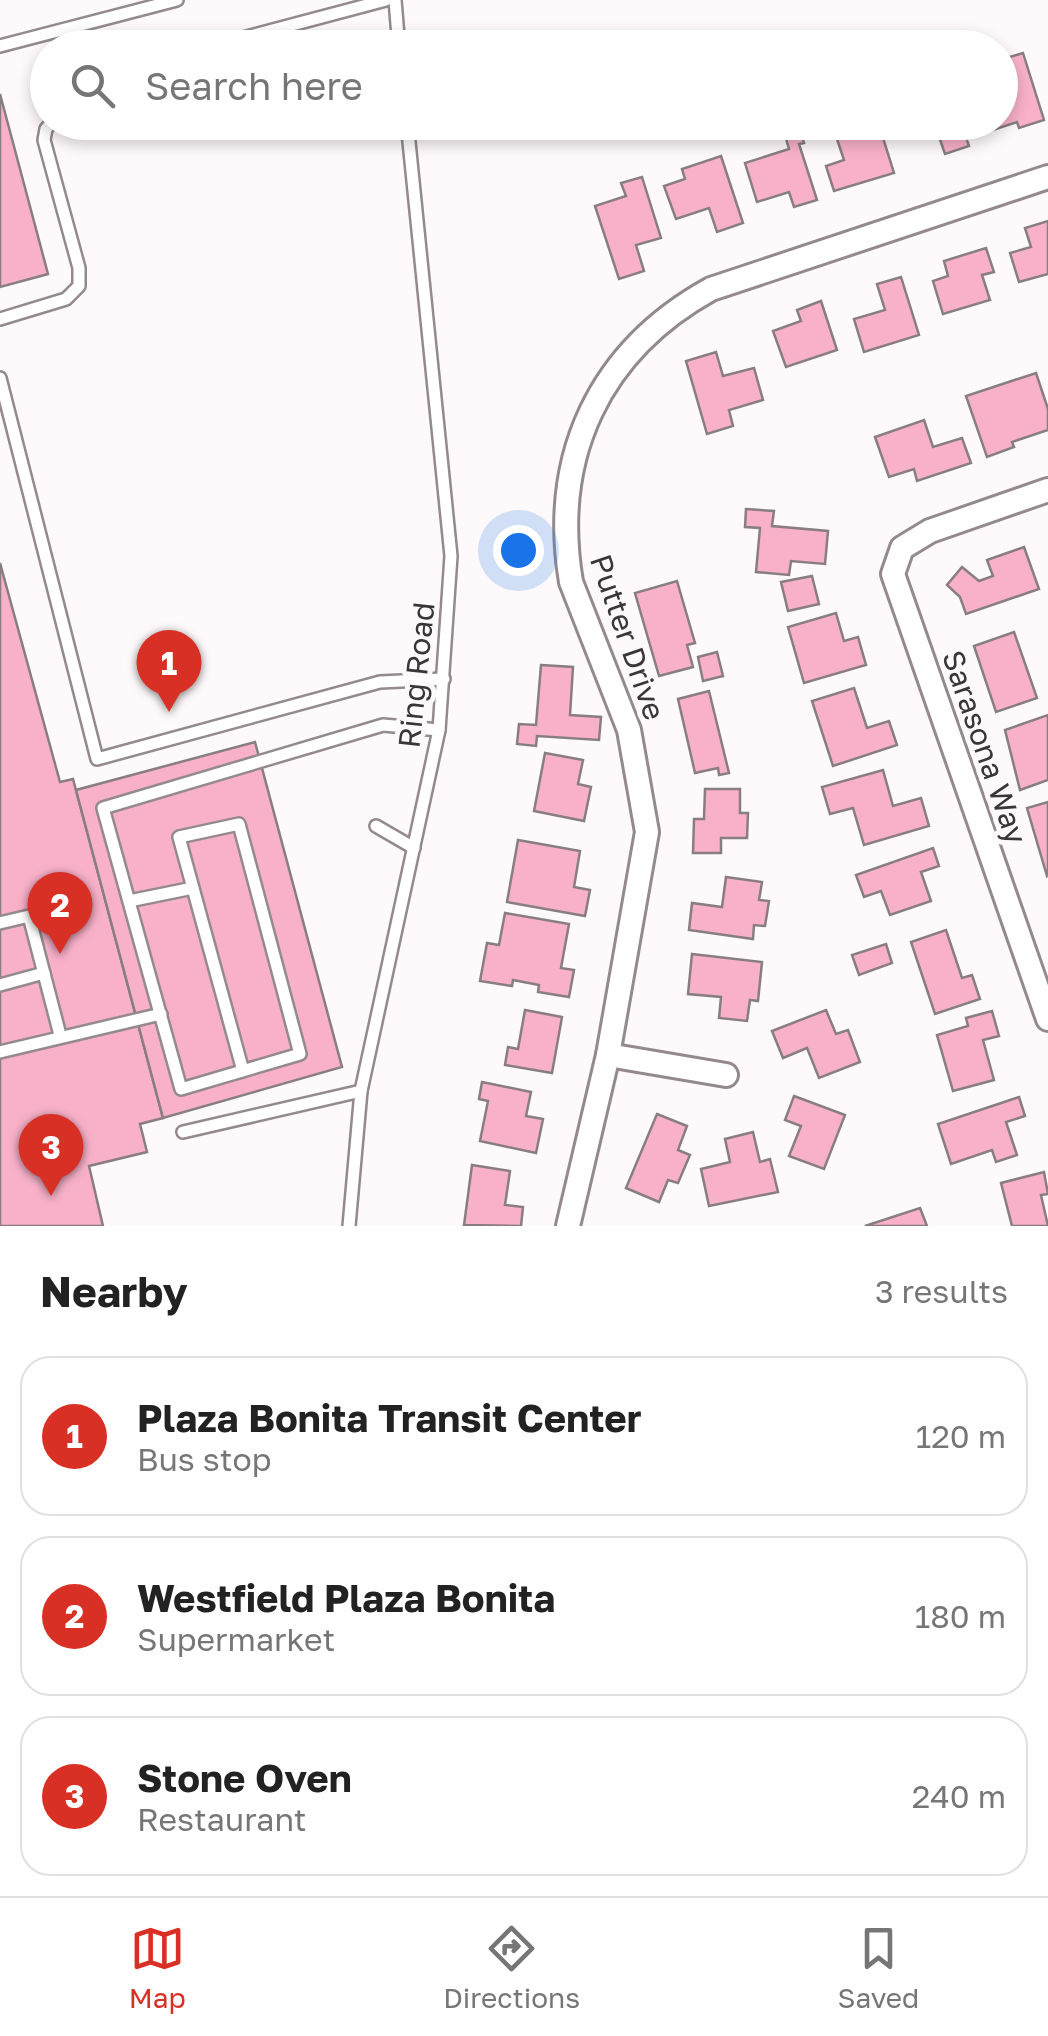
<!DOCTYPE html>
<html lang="en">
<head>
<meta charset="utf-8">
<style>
	:root { --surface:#fff; --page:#f6f6f6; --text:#222; --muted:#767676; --line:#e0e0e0; --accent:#d93025 }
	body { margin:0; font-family:"Golos Text",sans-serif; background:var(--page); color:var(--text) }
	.you { position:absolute; left:518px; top:550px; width:35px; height:35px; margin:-25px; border:8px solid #fff; border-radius:50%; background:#1a73e8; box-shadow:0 0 0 15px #1a73e833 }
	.badge { display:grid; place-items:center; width:65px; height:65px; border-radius:50%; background:var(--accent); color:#fff; font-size:32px; font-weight:700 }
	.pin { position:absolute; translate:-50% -82px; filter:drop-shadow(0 2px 5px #0008) }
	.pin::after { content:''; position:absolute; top:52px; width:35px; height:30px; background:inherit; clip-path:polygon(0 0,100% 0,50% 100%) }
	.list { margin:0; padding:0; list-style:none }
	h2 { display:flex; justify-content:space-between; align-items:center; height:130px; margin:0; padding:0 40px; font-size:42px }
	h2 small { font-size:32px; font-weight:400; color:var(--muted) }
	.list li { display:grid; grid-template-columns:65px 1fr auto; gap:30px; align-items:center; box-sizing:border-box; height:160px; margin:0 20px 20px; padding:0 20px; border:2px solid var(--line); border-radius:30px }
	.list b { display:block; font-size:38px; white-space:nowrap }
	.list p { margin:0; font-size:32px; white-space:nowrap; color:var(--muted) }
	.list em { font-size:32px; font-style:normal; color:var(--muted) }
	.icon { flex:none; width:55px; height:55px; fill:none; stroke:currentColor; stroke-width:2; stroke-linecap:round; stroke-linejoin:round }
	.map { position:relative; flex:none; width:1048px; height:1226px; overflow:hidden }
	.search { position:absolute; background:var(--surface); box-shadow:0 5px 15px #0003; left:30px; right:30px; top:30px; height:110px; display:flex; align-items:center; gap:25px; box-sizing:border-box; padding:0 35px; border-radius:55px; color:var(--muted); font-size:38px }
	.sheet { height:670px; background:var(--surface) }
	nav { display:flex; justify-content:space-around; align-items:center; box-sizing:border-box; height:140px; border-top:2px solid var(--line); background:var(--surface); font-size:28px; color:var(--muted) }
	nav a { display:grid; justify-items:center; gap:5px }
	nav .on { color:var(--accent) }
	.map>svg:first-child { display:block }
	.building { fill:#f9b1ca; stroke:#887e81; stroke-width:2.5 }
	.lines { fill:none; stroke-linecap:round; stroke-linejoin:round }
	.service-casing { stroke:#948a8d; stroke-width:16 }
	.minor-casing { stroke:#948a8d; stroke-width:28 }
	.service { stroke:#fff; stroke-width:11 }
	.minor { stroke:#fff; stroke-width:22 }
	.labels { text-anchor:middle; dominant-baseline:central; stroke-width:10; stroke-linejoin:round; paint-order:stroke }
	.street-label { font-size:30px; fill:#3a3637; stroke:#fef9fa }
</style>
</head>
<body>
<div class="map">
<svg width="1048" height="1226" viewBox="0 0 1048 1226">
	<rect width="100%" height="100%" fill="#fef9fa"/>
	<!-- building -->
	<g class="building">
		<path d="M1023 53 1044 120 1019 128 1017 122 984 133 981 122H1000V60Z"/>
		<path d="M0 94 48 274 0 287Z"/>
		<path d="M788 122H798L804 143 799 144 817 200 794 207 789 192 757 202 745 163 789 149 782 125Z"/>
		<path d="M869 122H878L894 173 834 191 826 166 844 160 835 133Z"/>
		<path d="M899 122H961L969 146 945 154 936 128 904 138Z"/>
		<path d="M721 156 743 223 717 232 709 208 676 219 664 186 685 179 682 169Z"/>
		<path d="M642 177 661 238 636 245 644 271 619 279 595 206 626 196 621 183Z"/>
		<path d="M1048 221V274L1019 282 1010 253 1031 247 1025 228Z"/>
		<path d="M986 248 994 272 982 275 990 300 943 314 933 281 948 276 944 261Z"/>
		<path d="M901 277 919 335 864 352 854 319 885 310 877 284Z"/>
		<path d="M821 301 837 350 786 367 773 331 801 321 797 310Z"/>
		<path d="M716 352 723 376 754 368 763 400 729 410 733 426 707 434 686 361Z"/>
		<path d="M1036 373 1048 409V430L1012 442 1014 447 987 457 966 396Z"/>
		<path d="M924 420 933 447 962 438 971 463 917 481 914 469 889 477 875 437Z"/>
		<path d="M746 509 774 511 772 526 828 531 825 564 791 561 789 575 756 572 760 528 745 527Z"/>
		<path d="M1024 547 1039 589 966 614 960 597 947 585 962 567 979 581 993 576 987 560Z"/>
		<path d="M0 563 60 782 73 779 163 1118 140 1124 147 1152 89 1166 103 1226H0Z"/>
		<path d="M812 576 819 604 788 611 781 582Z"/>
		<path d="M677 581 695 643 687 645 693 667 659 676 635 593Z"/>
		<path d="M836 613 844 641 858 637 866 665 804 683 788 627Z"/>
		<path d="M1014 632 1037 698 996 712 974 646Z"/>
		<path d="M717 652 723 676 703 681 698 657Z"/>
		<path d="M541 665 573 667 570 715 601 717 599 740 537 736 536 746 517 744 519 724 536 725Z"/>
		<path d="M854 688 867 728 889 721 897 745 833 766 812 701Z"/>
		<path d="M709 691 729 773 719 775 718 768 695 773 678 699Z"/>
		<path d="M1048 715V780L1020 790 1005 730Z"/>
		<path d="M255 742 342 1067 163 1118 76 790Z"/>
		<path d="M545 753 583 760 578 784 591 787 584 821 534 811Z"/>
		<path d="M883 770 893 806 921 798 929 826 864 845 853 808 830 814 822 787Z"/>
		<path d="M705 789H740V813H748L747 838H721V853H693L694 819H704Z"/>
		<path d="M1048 802V875L1047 876 1027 808Z"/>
		<path d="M518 840 580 851 574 887 590 890 585 916 507 902Z"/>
		<path d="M933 848 939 866 921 872 931 901 890 915 881 891 864 897 856 875Z"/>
		<path d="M726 877 762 882 759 900 769 901 765 926 754 925 753 939 689 930 692 903 722 907Z"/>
		<path d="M505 913 569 924 561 968 574 970 569 997 538 992 539 985 513 980 512 986 480 981 487 943 499 945Z"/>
		<path d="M946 930 962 978 972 975 980 999 935 1014 911 942Z"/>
		<path d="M886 944 892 963 859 975 852 955Z"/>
		<path d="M692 954 762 962 758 1001 750 1000 747 1021 719 1018 721 997 688 994Z"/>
		<path d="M525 1010 562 1017 552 1073 505 1065 508 1047 518 1049Z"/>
		<path d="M826 1010 836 1034 848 1030 860 1062 819 1078 807 1048 783 1058 772 1031Z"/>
		<path d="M992 1011 999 1036 983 1040 994 1080 953 1091 937 1035 968 1026 966 1018Z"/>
		<path d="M482 1082 531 1092 526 1116 543 1119 536 1153 480 1141 488 1101 479 1099Z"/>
		<path d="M794 1096 845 1115 824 1169 789 1156 801 1126 785 1120Z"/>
		<path d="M1019 1097 1025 1116 1006 1122 1017 1155 996 1162 992 1150 951 1164 938 1124Z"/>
		<path d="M657 1114 687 1126 678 1150 690 1155 678 1183 668 1180 659 1202 626 1188Z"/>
		<path d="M753 1132 760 1162 770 1159 778 1192 709 1206 701 1169 730 1162 725 1139Z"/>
		<path d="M472 1165 510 1171 505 1205 523 1207 521 1226 464 1225Z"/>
		<path d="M1044 1172 1048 1194 1041 1195 1048 1226H1012L1001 1183Z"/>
		<path d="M920 1208 927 1226H865Z"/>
	</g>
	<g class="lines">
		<!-- service casing -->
		<g class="service-casing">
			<g id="service">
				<path d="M395 0 399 48"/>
				<path d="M0 46 177 0"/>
				<path d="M205 48 386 0"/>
				<path d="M0 319 66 299 79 286V268L44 140 46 129 52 122"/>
				<path d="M0 378 97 759 380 682 444 679"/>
				<path d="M376 826 414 848"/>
				<path d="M129 901 193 888"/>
				<path d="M0 923 29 916 60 1035"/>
				<path d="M0 985 44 973"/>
				<path d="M0 1052 161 1014"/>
				<path d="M243 1071 179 837 239 824 300 1054 181 1089 103 808 383 725 439 730"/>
				<path d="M183 1132 361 1091"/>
				<path d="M349 1226 361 1091 439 730 451 556 407 122"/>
			</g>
		</g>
		<!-- minor casing -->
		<g class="minor-casing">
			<g id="minor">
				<path d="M1048 490 930 531 902 548 893 574 1048 1019"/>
				<path d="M608 1055 726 1075"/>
				<path d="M568 1226 608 1055 647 832 629 730 571 582C550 456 599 351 711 289L1048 177"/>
			</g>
		</g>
		<!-- service -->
		<use href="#service" class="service"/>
		<!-- minor -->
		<use href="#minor" class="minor"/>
	</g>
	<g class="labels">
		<!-- street labels -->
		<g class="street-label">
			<text transform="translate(628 637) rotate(71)">Putter Drive</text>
			<text transform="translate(416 675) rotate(-84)">Ring Road</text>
			<text transform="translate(985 747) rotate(71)">Sarasona Way</text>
		</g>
	</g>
</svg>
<div class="you"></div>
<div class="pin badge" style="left:169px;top:712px">1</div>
<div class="pin badge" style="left:60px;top:954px">2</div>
<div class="pin badge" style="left:51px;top:1196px">3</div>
<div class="search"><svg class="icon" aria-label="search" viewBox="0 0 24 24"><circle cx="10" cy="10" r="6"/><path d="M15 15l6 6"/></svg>Search here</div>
</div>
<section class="sheet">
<h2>Nearby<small>3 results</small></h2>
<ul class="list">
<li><span class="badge">1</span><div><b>Plaza Bonita Transit Center</b><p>Bus stop</p></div><em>120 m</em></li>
<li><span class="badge">2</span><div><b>Westfield Plaza Bonita</b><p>Supermarket</p></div><em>180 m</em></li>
<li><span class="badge">3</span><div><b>Stone Oven</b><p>Restaurant</p></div><em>240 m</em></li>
</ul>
</section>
<nav>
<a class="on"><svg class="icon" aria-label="map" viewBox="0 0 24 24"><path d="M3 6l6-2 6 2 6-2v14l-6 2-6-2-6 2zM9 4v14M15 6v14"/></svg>Map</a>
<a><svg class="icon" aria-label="directions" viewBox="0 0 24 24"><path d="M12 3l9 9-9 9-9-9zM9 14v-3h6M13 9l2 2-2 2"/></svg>Directions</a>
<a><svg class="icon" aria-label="saved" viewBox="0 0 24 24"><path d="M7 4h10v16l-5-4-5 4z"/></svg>Saved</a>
</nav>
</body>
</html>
